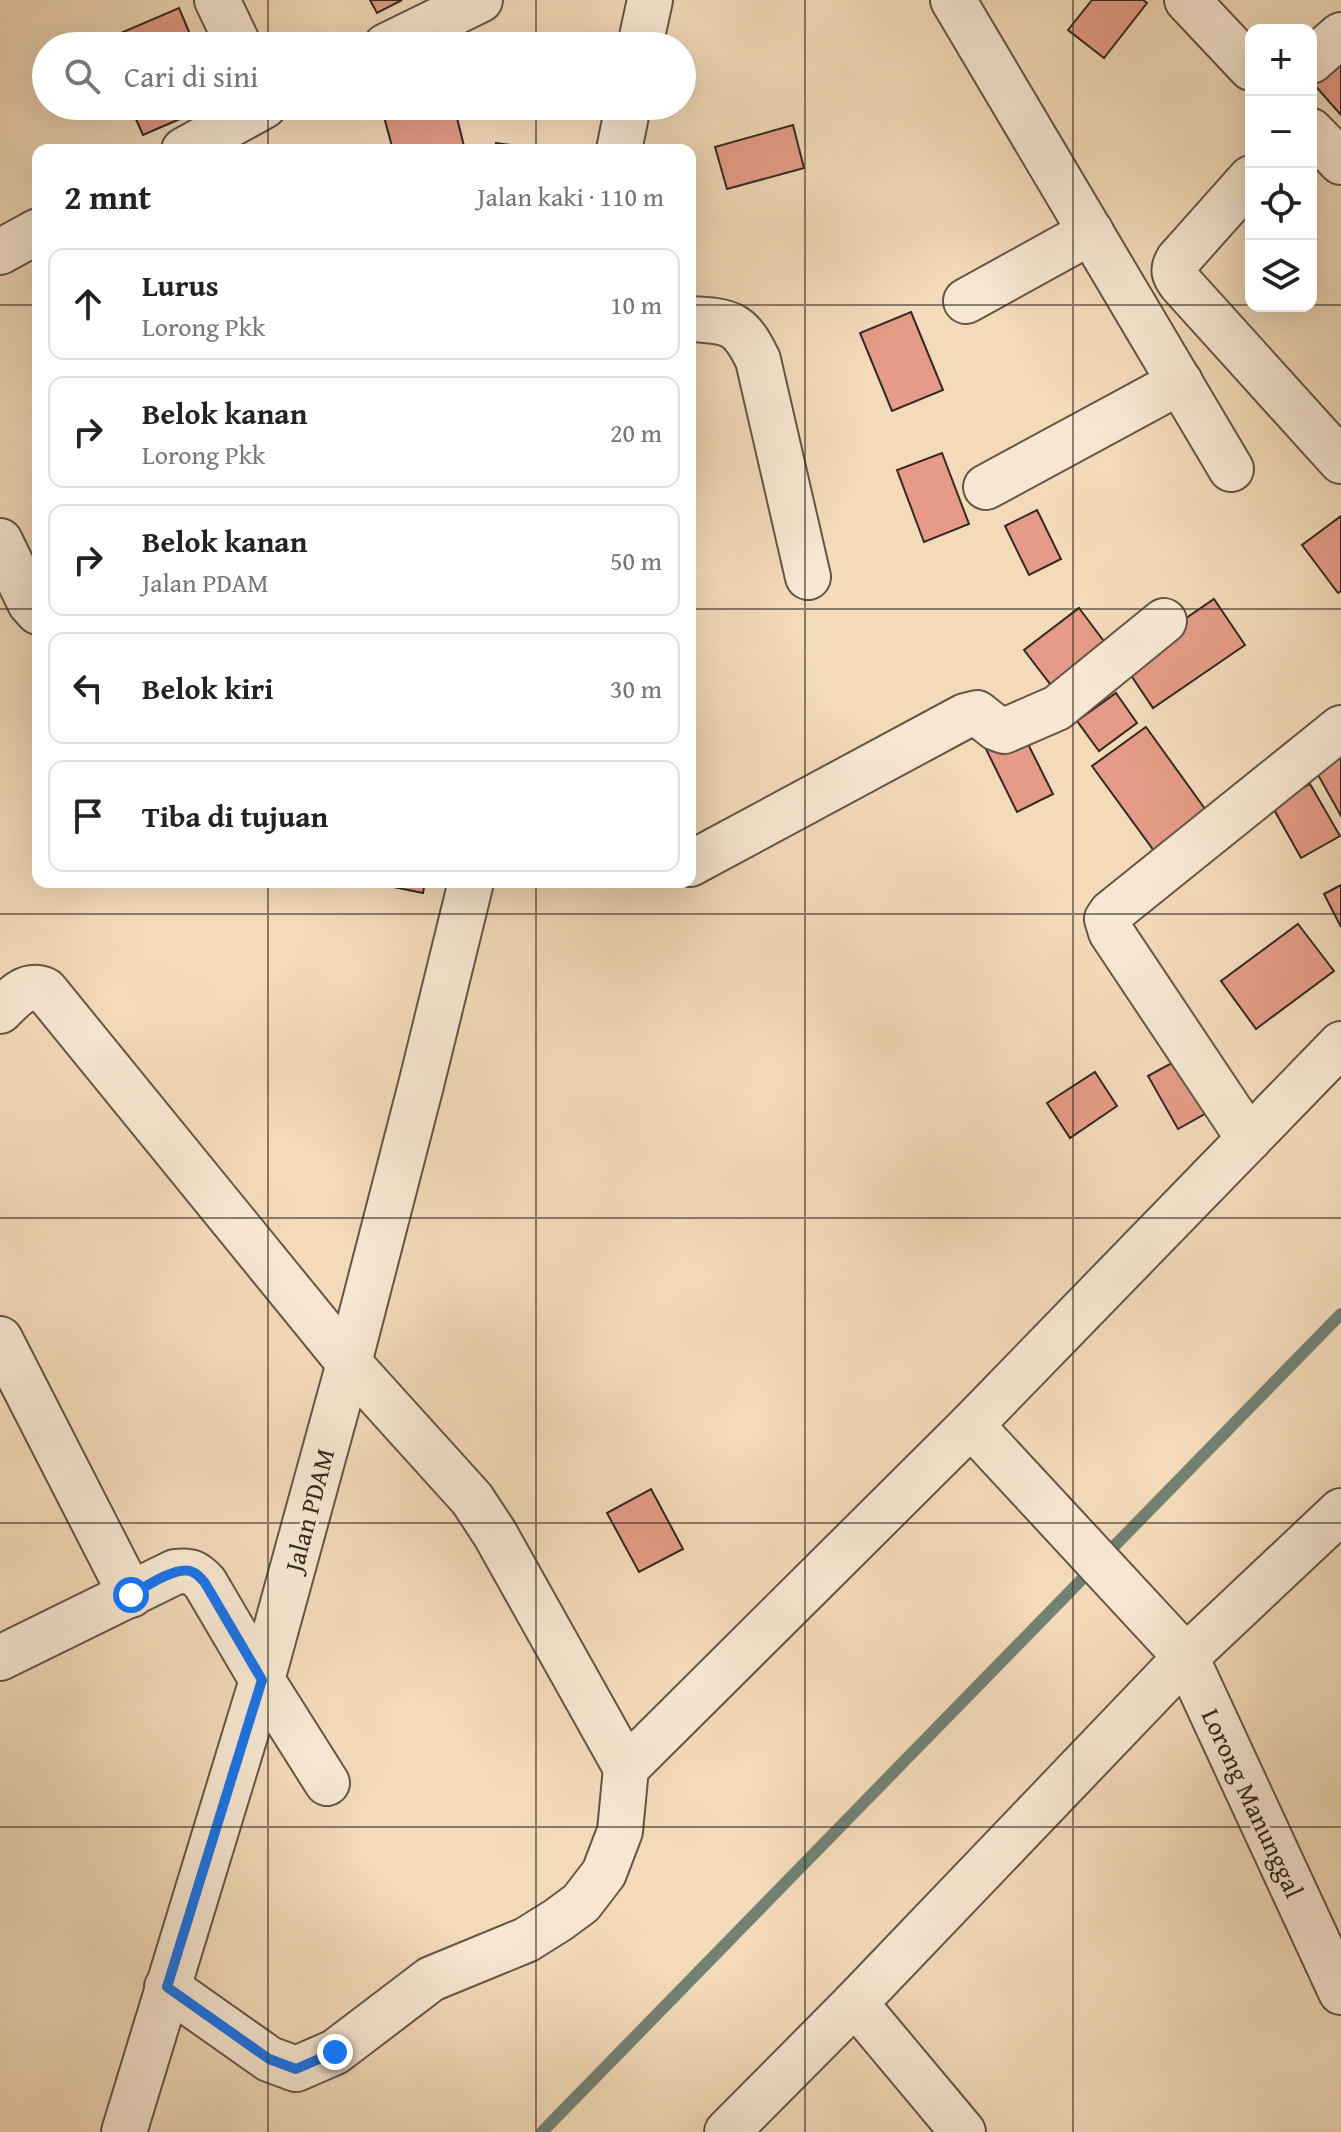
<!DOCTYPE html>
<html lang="id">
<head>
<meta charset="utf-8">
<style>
	:root { --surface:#fff; --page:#f2f2f2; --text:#222; --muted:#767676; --line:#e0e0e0 }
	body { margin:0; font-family:"Gentium Book Plus",serif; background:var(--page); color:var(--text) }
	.controls { position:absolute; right:24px; top:24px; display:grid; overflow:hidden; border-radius:16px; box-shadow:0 8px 32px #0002 }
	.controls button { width:72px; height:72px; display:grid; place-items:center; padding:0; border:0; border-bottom:2px solid var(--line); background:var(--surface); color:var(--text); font:40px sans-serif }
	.stop { position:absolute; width:24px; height:24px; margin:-18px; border:6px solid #1a73e8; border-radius:50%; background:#fff }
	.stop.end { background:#1a73e8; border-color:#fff; box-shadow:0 2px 8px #0008 }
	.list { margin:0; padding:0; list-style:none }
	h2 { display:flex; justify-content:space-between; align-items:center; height:104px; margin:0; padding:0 32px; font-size:34px }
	h2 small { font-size:26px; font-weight:400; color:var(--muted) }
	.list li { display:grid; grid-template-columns:52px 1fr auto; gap:24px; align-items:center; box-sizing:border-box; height:112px; margin:0 16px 16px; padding:0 16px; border:2px solid var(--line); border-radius:16px }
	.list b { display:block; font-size:30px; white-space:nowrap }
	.list p { margin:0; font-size:26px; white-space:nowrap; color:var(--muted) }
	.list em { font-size:26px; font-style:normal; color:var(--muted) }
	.icon { flex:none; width:44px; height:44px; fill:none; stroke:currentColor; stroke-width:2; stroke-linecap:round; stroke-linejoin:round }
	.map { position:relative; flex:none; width:1341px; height:2132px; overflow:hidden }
	.search { position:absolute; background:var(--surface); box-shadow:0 8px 32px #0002; left:32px; top:32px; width:664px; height:88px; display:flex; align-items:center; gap:20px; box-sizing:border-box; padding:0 28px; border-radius:44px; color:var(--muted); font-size:30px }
	.panel { position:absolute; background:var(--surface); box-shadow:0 8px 32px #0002; left:32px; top:144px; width:664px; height:744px; border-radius:16px }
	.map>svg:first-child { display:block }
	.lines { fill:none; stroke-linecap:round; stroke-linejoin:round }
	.stream { stroke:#738173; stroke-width:12 }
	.building { fill:#e59b87; stroke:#332a21; stroke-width:2 }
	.minor-casing { stroke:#635647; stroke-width:48 }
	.minor { stroke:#f7e7d2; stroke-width:44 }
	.route { stroke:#1a73e8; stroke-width:10 }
	.grid { fill:none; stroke:#332a21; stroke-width:2; stroke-opacity:0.55 }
	.labels { text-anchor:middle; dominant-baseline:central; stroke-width:6; stroke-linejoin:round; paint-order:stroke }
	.street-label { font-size:26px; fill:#332a21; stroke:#f7e7d2 }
</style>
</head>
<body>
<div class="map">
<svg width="1341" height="2132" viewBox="0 0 1341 2132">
	<rect width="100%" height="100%" fill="#f3dab9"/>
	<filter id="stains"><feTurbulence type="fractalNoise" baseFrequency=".0025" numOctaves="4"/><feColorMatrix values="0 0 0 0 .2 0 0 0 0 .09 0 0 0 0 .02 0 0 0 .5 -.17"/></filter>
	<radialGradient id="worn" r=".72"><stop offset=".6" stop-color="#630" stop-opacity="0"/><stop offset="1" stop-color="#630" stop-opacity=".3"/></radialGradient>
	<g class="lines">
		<!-- stream -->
		<path class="stream" d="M542 2132 1341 1314"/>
	</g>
	<!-- building -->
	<g class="building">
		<path d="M370 0H402L377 13Z"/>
		<path d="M1092 0H1143L1147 3 1104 58 1068 30Z"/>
		<path d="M179 8 195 46H104L102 41Z"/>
		<path d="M1341 51V115L1311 81Z"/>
		<path d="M130 106H210L143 135Z"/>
		<path d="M381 106H454L465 150H393Z"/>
		<path d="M793 125 804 168 727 189 715 147Z"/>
		<path d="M496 143 548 150H495Z"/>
		<path d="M911 312 943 390 892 411 860 333Z"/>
		<path d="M942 453 969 524 924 542 897 470Z"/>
		<path d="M1037 510 1061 559 1029 575 1005 526Z"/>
		<path d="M1341 516V591L1338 593 1302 545Z"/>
		<path d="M1214 599 1245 645 1153 708 1122 662Z"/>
		<path d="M1079 608 1112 652 1057 693 1024 650Z"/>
		<path d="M1116 693 1137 723 1099 751 1077 721Z"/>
		<path d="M1146 727 1213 820 1160 859 1092 766Z"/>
		<path d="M1020 728 1053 794 1017 812 984 745Z"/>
		<path d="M1341 748V816L1312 764Z"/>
		<path d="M1310 784 1340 836 1301 858 1272 806Z"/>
		<path d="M369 882H425L423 893Z"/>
		<path d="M1341 885V927L1324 894Z"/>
		<path d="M1298 924 1334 971 1256 1029 1221 981Z"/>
		<path d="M1181 1058 1210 1111 1178 1129 1148 1076Z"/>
		<path d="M1095 1072 1117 1106 1070 1138 1047 1103Z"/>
		<path d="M651 1489 683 1549 639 1572 607 1513Z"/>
	</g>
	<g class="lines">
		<!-- minor casing -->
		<g class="minor-casing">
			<g id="minor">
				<path d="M217 0 239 46"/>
				<path d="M953 0 1231 469"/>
				<path d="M1187 0 1251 68"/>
				<path d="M386 46 480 0"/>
				<path d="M640 46 650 0"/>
				<path d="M1311 61 1341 35"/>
				<path d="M1311 131 1341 162"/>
				<path d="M184 150 264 106"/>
				<path d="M619 150 628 106"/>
				<path d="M1251 178 1178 260C1172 270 1174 275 1181 284L1341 461"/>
				<path d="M0 252 38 231"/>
				<path d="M966 301 1091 232"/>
				<path d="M690 319C730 321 740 322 758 360L808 577"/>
				<path d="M986 487 1180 382"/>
				<path d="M0 541 30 603 38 612"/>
				<path d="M690 864 965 716 977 713 996 728 1004 731 1057 708 1164 621"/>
				<path d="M0 1011C13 998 26 982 45 990L349 1363 472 1499 495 1534 626 1768 971 1425 1341 1044"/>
				<path d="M1249 1139 1111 932 1107 919 1111 913 1341 728"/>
				<path d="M0 1339 131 1595"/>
				<path d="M971 1425 1186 1657 1341 1992"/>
				<path d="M0 1658 175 1572C190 1570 195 1572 205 1583L262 1680 327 1783"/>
				<path d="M167 1987 269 2059 296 2069 335 2052 431 1979 526 1940 558 1920 581 1903 604 1873 620 1831 626 1768"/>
				<path d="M855 2003 963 2132"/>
				<path d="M124 2132 262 1680 349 1363 421 1085 471 882"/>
				<path d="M727 2132 855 2003 1186 1657 1341 1511"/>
			</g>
		</g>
		<!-- minor -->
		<use href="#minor" class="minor"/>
	</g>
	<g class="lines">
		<!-- route -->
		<path class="route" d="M131 1595C145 1587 174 1567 190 1571 197 1573 201 1578 205 1583L262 1680 167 1987 269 2059 296 2069 335 2052"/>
	</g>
	<!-- grid -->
	<path class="grid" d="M268 0V46M536 0V46M805 0V2132M1073 0V2132M268 106V150M536 106V150M0 305H38M690 305H1251M1311 305H1341M0 609H38M690 609H1341M268 882V2132M536 882V2132M0 914H1341M0 1218H1341M0 1523H1341M0 1827H1341"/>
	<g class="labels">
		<!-- street labels -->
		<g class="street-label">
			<text transform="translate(309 1510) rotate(-75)">Jalan PDAM</text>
			<text transform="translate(1253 1803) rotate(65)">Lorong Manunggal</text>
		</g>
	</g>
	<rect width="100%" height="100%" filter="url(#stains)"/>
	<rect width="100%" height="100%" fill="url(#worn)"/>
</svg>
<div class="controls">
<button>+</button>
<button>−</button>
<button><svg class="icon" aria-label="locate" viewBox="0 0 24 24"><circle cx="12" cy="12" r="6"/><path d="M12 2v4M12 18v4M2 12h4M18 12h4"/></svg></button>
<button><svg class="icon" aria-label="layers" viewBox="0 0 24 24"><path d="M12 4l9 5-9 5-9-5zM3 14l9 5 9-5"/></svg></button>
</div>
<div class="stop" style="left:131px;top:1595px"></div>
<div class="stop end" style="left:335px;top:2052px"></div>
<div class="search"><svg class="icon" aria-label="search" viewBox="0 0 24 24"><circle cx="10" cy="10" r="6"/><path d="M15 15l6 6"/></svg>Cari di sini</div>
<section class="panel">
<h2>2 mnt<small>Jalan kaki · 110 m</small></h2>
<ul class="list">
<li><svg class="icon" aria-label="ahead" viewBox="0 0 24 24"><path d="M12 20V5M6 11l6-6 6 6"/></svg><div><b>Lurus</b><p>Lorong Pkk</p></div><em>10 m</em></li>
<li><svg class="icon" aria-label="right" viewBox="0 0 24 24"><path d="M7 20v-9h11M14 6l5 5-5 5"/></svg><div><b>Belok kanan</b><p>Lorong Pkk</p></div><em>20 m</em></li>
<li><svg class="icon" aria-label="right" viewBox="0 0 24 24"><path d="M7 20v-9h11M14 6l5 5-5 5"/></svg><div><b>Belok kanan</b><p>Jalan PDAM</p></div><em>50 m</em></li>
<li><svg class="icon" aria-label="left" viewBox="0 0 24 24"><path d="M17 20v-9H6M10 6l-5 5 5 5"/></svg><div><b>Belok kiri</b></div><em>30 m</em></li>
<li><svg class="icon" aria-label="arrive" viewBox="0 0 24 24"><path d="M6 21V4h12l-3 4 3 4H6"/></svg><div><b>Tiba di tujuan</b></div></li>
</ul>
</section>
</div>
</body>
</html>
